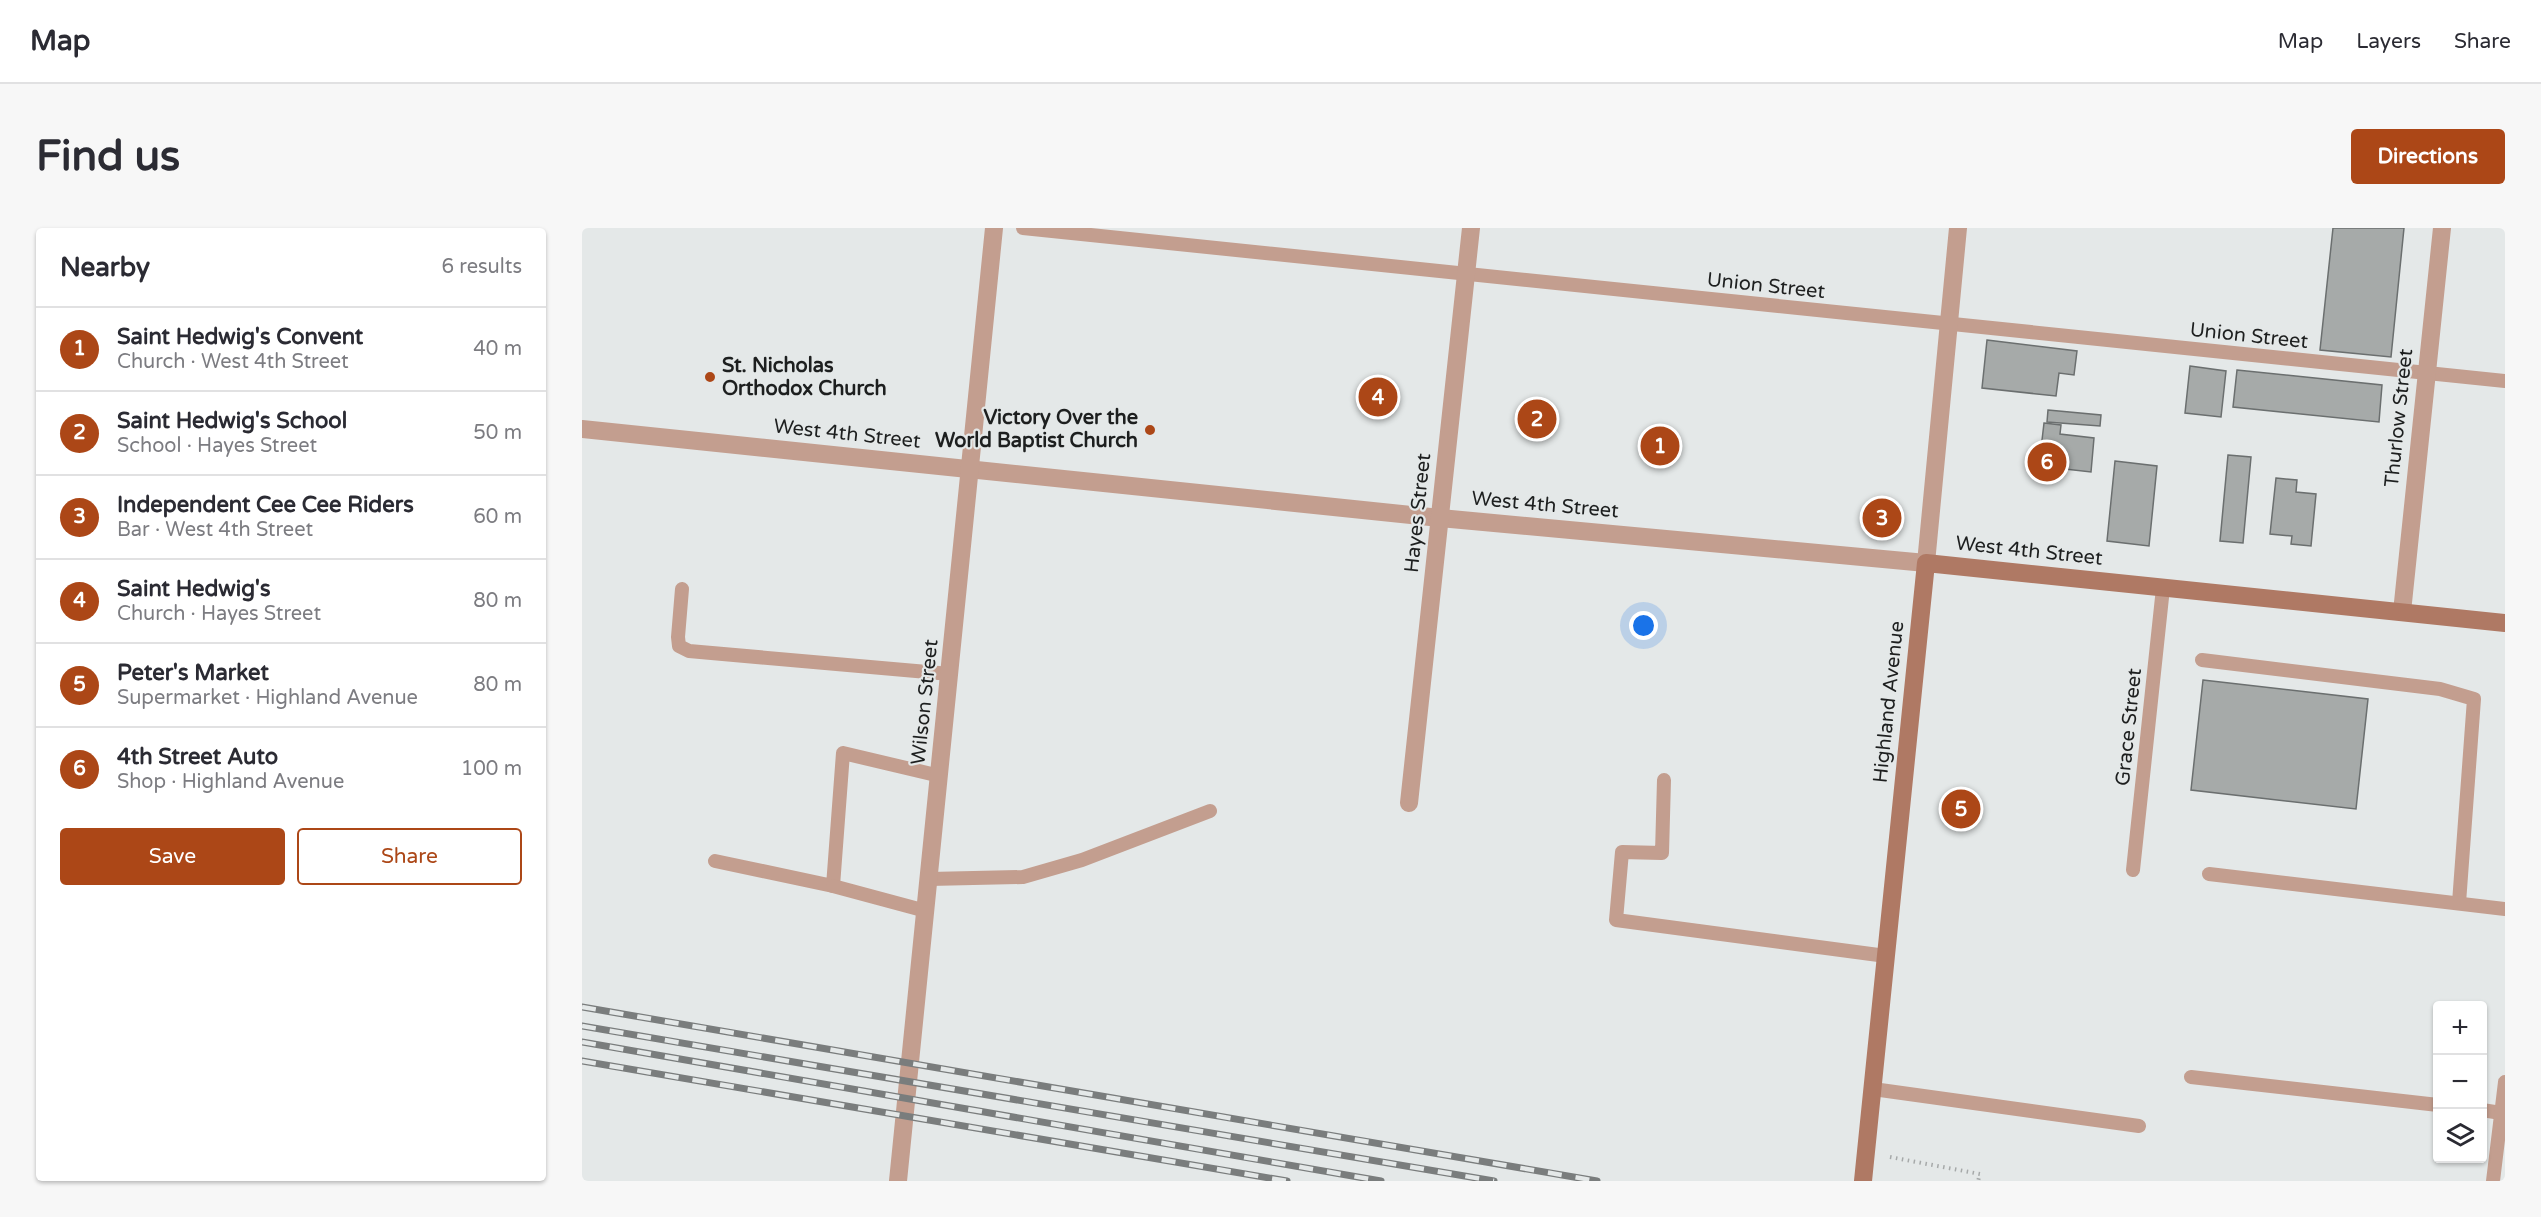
<!DOCTYPE html>
<html lang="en">
<head>
<meta charset="utf-8">
<style>
	:root { --surface:#fff; --page:#f7f7f7; --text:#2b2b33; --muted:#7c7c81; --line:#e1e1e2; --accent:#ac4717 }
	body { margin:0; font-family:"Varela Round",sans-serif; background:var(--page); color:var(--text) }
	.controls { position:absolute; right:18px; bottom:18px; display:grid; overflow:hidden; border-radius:6px; box-shadow:0 2px 4px #0004 }
	.controls button { width:54px; height:54px; display:grid; place-items:center; padding:0; border:0; border-bottom:2px solid var(--line); background:var(--surface); color:var(--text); font:30px sans-serif }
	.you { position:absolute; left:1062px; top:398px; width:21px; height:21px; margin:-15px; border:4px solid #fff; border-radius:50%; background:#1a73e8; box-shadow:0 0 0 9px #1a73e833 }
	.badge { display:grid; place-items:center; width:39px; height:39px; border-radius:50%; background:var(--accent); color:#fff; font-size:20px; font-weight:700 }
	.pin { position:absolute; translate:-50% -50%; border:3px solid #fff; box-shadow:0 2px 6px #0006 }
	.list { margin:0; padding:0; list-style:none }
	h2 { display:flex; justify-content:space-between; align-items:center; height:78px; margin:0; padding:0 24px; font-size:26px }
	h2 small { font-size:20px; font-weight:400; color:var(--muted) }
	.list li { display:grid; grid-template-columns:39px 1fr auto; gap:18px; align-items:center; box-sizing:border-box; height:84px; padding:0 24px; border-top:2px solid var(--line) }
	.list b { display:block; font-size:22px; white-space:nowrap }
	.list p { margin:0; font-size:20px; white-space:nowrap; color:var(--muted) }
	.list em { font-size:20px; font-style:normal; color:var(--muted) }
	.actions { display:flex; gap:12px; padding:18px 24px }
	.actions a { flex:1; padding:14px 0; border:2px solid var(--accent); border-radius:6px; text-align:center; font-size:21px; color:var(--accent) }
	.actions .main { background:var(--accent); color:#fff }
	.icon { flex:none; width:33px; height:33px; fill:none; stroke:currentColor; stroke-width:2; stroke-linecap:round; stroke-linejoin:round }
	.map { position:relative; flex:none; width:1923px; height:953px; overflow:hidden; border-radius:6px }
	header { display:flex; align-items:center; gap:36px; box-sizing:border-box; height:84px; padding:0 30px; background:var(--surface); border-bottom:2px solid var(--line) }
	header strong { font-size:28px }
	nav { display:flex; gap:33px; margin-inline-start:auto; font-size:21px }
	.intro { display:flex; align-items:center; justify-content:space-between; box-sizing:border-box; height:144px; padding:0 36px }
	h1 { margin:0; font-size:42px }
	.button { padding:15px 27px; border-radius:6px; background:var(--accent); color:#fff; font-size:21px; font-weight:700 }
	main { display:flex; gap:36px; padding:0 36px }
	aside { flex:1; background:var(--surface); border-radius:6px; box-shadow:0 2px 4px #0004 }
	.map>svg:first-child { display:block }
	.building { fill:#a6aaa9; stroke:#6b6f6f; stroke-width:1.5 }
	.lines { fill:none; stroke-linecap:round; stroke-linejoin:round }
	.path { stroke:#a6a9a9; stroke-width:4; stroke-dasharray:1.5 4.5; stroke-linecap:butt }
	.service { stroke:#c39e8f; stroke-width:14 }
	.minor { stroke:#c39e8f; stroke-width:18 }
	.tertiary { stroke:#c39e8f; stroke-width:18 }
	.secondary { stroke:#af7964; stroke-width:18 }
	.rail-casing { stroke:#7a7d7d; stroke-width:7 }
	.rail { stroke:#e4e8e8; stroke-width:4.5; stroke-dasharray:14; stroke-linecap:butt }
	.poi-dot { fill:#ac4717; stroke:#e4e8e8; stroke-width:2 }
	.labels { text-anchor:middle; dominant-baseline:central; stroke-width:4.5; stroke-linejoin:round; paint-order:stroke }
	.street-label { font-size:20px; fill:#1d1f1f; stroke:#e4e8e8 }
	.poi-label { font-size:20px; font-weight:bold; fill:#1d1f1f; stroke:#e4e8e8; text-anchor:start }
</style>
</head>
<body>
<header>
<strong>Map</strong>
<nav><a>Map</a><a>Layers</a><a>Share</a></nav>
</header>
<div class="intro"><h1>Find us</h1><a class="button">Directions</a></div>
<main>
<aside>
<h2>Nearby<small>6 results</small></h2>
<ul class="list">
<li><span class="badge">1</span><div><b>Saint Hedwig's Convent</b><p>Church · West 4th Street</p></div><em>40 m</em></li>
<li><span class="badge">2</span><div><b>Saint Hedwig's School</b><p>School · Hayes Street</p></div><em>50 m</em></li>
<li><span class="badge">3</span><div><b>Independent Cee Cee Riders</b><p>Bar · West 4th Street</p></div><em>60 m</em></li>
<li><span class="badge">4</span><div><b>Saint Hedwig's</b><p>Church · Hayes Street</p></div><em>80 m</em></li>
<li><span class="badge">5</span><div><b>Peter's Market</b><p>Supermarket · Highland Avenue</p></div><em>80 m</em></li>
<li><span class="badge">6</span><div><b>4th Street Auto</b><p>Shop · Highland Avenue</p></div><em>100 m</em></li>
</ul>
<div class="actions"><a class="main">Save</a><a>Share</a></div>
</aside>
<div class="map">
<svg width="1923" height="953" viewBox="0 0 1923 953">
	<rect width="100%" height="100%" fill="#e4e8e8"/>
	<!-- building -->
	<g class="building">
		<path d="M1751 0H1822L1809 129 1738 122Z"/>
		<path d="M1405 112 1495 123 1492 147 1477 145 1474 168 1400 160Z"/>
		<path d="M1608 138 1644 143 1639 189 1603 185Z"/>
		<path d="M1655 142 1800 157 1797 194 1651 179Z"/>
		<path d="M1466 182 1519 187 1518 198 1465 194Z"/>
		<path d="M1462 195 1479 197 1478 206 1512 210 1509 244 1457 238Z"/>
		<path d="M1646 227 1669 229 1661 315 1638 313Z"/>
		<path d="M1533 233 1575 238 1567 318 1525 313Z"/>
		<path d="M1694 250 1715 252 1714 264 1734 266 1729 318 1709 316 1710 308 1688 306Z"/>
		<path d="M1621 452 1786 471 1774 581 1609 562Z"/>
	</g>
	<g class="lines">
		<!-- path -->
		<path class="path" d="M1308 929 1398 946 1396 953"/>
		<!-- service -->
		<g class="service">
			<path d="M441 0 1923 153"/>
			<path d="M100 361 96 409 97 418 107 423 368 446"/>
			<path d="M1620 432 1858 461 1892 471 1877 675"/>
			<path d="M1082 552 1080 625 1040 624 1034 692 1304 728"/>
			<path d="M133 633 251 658 261 525 358 548"/>
			<path d="M1551 642 1581 360"/>
			<path d="M1627 646 1923 681"/>
			<path d="M347 651 441 649 500 632 628 583"/>
			<path d="M251 658 344 683"/>
			<path d="M1609 849 1856 877"/>
			<path d="M1291 861 1557 898"/>
			<path d="M1900 882 1919 885"/>
			<path d="M1911 953 1923 854"/>
		</g>
		<!-- minor -->
		<g class="minor">
			<path d="M0 201 858 290 1344 335"/>
			<path d="M1820 384 1860 0"/>
			<path d="M827 575 889 0"/>
			<path d="M316 953 412 0"/>
		</g>
		<!-- tertiary -->
		<path class="tertiary" d="M1344 335 1376 0"/>
		<!-- secondary -->
		<path class="secondary" d="M1281 953 1344 335 1923 395"/>
		<!-- rail casing -->
		<g class="rail-casing">
			<g id="rail">
				<path d="M0 779 1015 953"/>
				<path d="M0 798 912 953"/>
				<path d="M0 814 799 953"/>
				<path d="M0 833 705 953"/>
			</g>
		</g>
		<!-- rail -->
		<use href="#rail" class="rail"/>
	</g>
	<!-- markers -->
	<g class="poi-dot">
		<circle cx="128" cy="149" r="6"/>
		<circle cx="568" cy="202" r="6"/>
	</g>
	<g class="labels">
		<!-- street labels -->
		<g class="street-label">
			<text transform="translate(1184 58) rotate(6)">Union Street</text>
			<text transform="translate(1667 108) rotate(6)">Union Street</text>
			<text transform="translate(1817 190) rotate(-84)">Thurlow Street</text>
			<text transform="translate(265 206) rotate(6)">West 4th Street</text>
			<text transform="translate(963 277) rotate(5)">West 4th Street</text>
			<text transform="translate(836 285) rotate(-84)">Hayes Street</text>
			<text transform="translate(1447 323) rotate(6)">West 4th Street</text>
			<text transform="translate(343 474) rotate(-84)">Wilson Street</text>
			<text transform="translate(1307 474) rotate(-84)">Highland Avenue</text>
			<text transform="translate(1547 499) rotate(-84)">Grace Street</text>
		</g>
		<!-- poi labels -->
		<g class="poi-label">
			<text x="140" y="138">St. Nicholas<tspan x="140" dy="23">Orthodox Church</tspan></text>
			<text x="556" y="190" text-anchor="end">Victory Over the<tspan x="556" dy="23">World Baptist Church</tspan></text>
		</g>
	</g>
</svg>
<div class="controls">
<button>+</button>
<button>−</button>
<button><svg class="icon" aria-label="layers" viewBox="0 0 24 24"><path d="M12 4l9 5-9 5-9-5zM3 14l9 5 9-5"/></svg></button>
</div>
<div class="you"></div>
<div class="pin badge" style="left:1078px;top:218px">1</div>
<div class="pin badge" style="left:955px;top:191px">2</div>
<div class="pin badge" style="left:1300px;top:290px">3</div>
<div class="pin badge" style="left:796px;top:169px">4</div>
<div class="pin badge" style="left:1379px;top:581px">5</div>
<div class="pin badge" style="left:1465px;top:234px">6</div>
</div>
</main>
</body>
</html>
